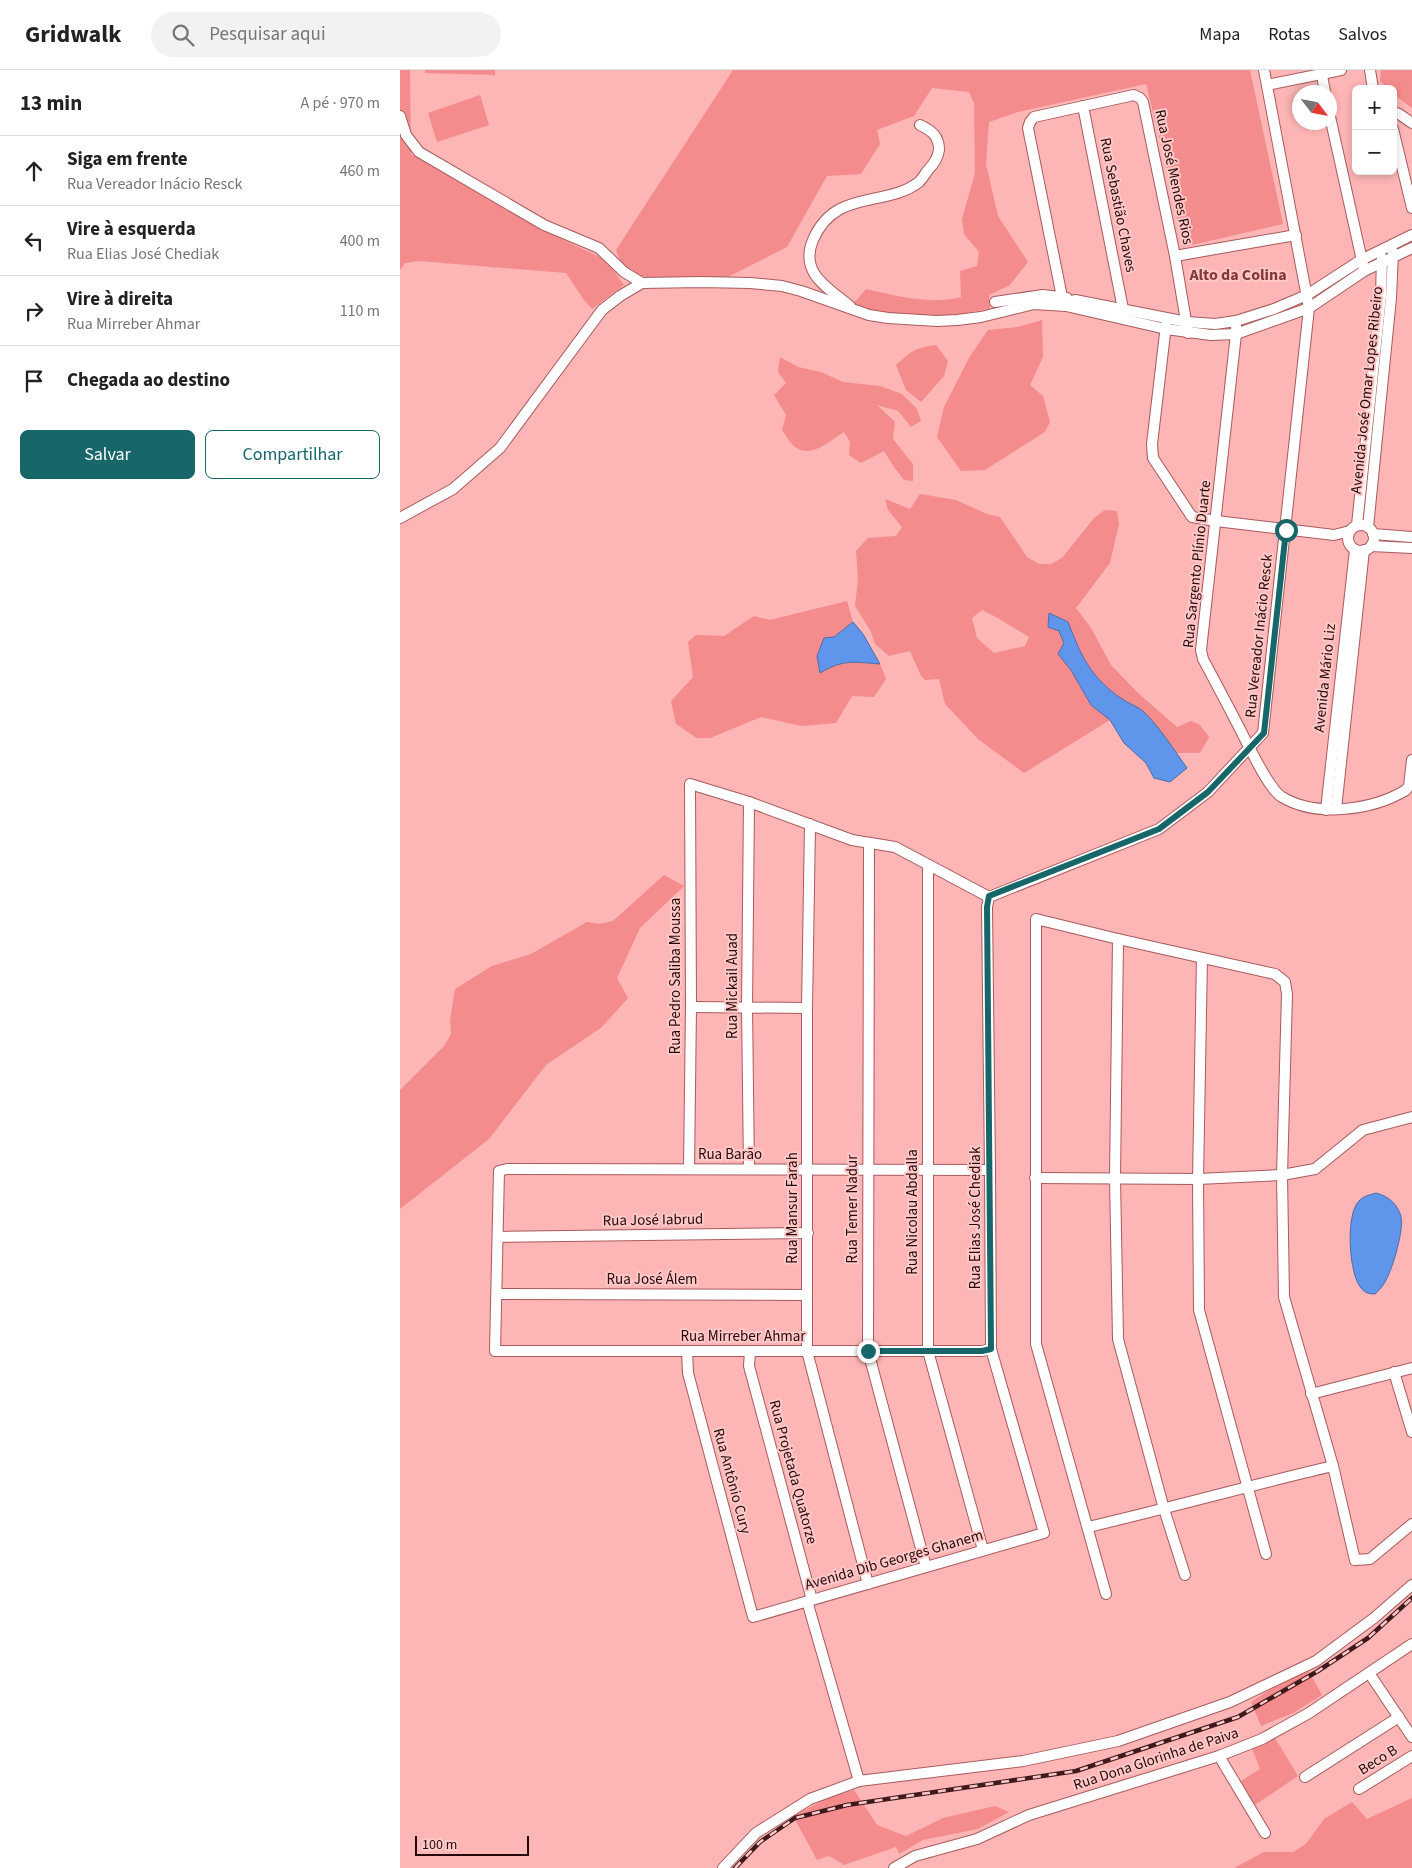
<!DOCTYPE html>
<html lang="pt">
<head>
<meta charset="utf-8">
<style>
	:root { --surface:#fff; --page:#f2f2f2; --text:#222; --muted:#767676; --line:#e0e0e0; --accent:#176669 }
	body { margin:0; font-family:"Source Sans 3",sans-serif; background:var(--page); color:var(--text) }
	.controls { position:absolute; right:15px; top:15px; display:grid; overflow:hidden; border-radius:8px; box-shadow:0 2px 8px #0003 }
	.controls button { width:45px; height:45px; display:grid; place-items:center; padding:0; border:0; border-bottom:1px solid var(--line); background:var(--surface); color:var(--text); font:25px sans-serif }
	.compass { position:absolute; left:892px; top:15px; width:45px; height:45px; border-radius:50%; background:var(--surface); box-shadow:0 2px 8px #0003; rotate:122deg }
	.scale { position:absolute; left:15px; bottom:12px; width:114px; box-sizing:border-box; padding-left:5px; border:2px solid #27080a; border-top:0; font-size:14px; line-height:18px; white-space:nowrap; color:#27080a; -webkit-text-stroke:4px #ffc8c7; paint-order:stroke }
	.stop { position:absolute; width:15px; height:15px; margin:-11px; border:4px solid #176669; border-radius:50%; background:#fff }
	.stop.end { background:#176669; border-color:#fff; box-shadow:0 1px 5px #0008 }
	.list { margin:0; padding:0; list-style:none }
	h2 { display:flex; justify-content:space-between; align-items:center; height:65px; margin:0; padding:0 20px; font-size:21px }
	h2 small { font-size:16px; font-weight:400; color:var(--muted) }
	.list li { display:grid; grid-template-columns:32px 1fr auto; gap:15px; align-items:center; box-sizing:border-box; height:70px; padding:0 20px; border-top:1px solid var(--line) }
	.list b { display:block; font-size:19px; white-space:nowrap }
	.list p { margin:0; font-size:16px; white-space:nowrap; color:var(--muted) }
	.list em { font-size:16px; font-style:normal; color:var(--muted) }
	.actions { display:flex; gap:10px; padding:15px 20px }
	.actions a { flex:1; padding:11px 0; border:1px solid var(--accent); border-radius:8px; text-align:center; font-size:18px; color:var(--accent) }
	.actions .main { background:var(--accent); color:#fff }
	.icon { flex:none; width:28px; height:28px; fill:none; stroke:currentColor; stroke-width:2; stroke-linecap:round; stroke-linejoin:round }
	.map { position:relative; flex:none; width:1012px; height:1798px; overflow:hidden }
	header { display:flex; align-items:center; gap:30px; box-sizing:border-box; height:70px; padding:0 25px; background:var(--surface); border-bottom:1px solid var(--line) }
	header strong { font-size:24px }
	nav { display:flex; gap:28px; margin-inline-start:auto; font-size:18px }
	.search { width:350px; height:45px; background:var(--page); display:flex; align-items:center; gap:12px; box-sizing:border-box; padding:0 18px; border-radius:28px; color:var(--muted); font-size:19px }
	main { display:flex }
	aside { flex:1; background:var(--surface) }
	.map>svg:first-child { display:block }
	.green { fill:#f48b8d; fill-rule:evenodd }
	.water { fill:#5f96ec; stroke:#4e6ba8 }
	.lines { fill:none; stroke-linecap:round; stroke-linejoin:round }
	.minor-casing { stroke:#aa5a5c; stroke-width:12 }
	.minor { stroke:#fff; stroke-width:10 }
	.rail-casing { stroke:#3e1a1c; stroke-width:4.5 }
	.rail { stroke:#ffc8c7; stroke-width:2.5; stroke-dasharray:8; stroke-linecap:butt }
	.route { stroke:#176669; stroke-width:6 }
	.labels { text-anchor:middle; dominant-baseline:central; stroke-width:4; stroke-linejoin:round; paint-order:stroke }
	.street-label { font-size:15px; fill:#27080a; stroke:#ffc8c7 }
	.neighbourhood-label { font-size:16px; font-weight:bold; fill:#84383c; stroke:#ffc8c7 }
</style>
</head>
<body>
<header>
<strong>Gridwalk</strong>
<div class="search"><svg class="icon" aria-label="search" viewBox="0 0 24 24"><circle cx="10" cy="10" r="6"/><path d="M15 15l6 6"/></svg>Pesquisar aqui</div>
<nav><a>Mapa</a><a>Rotas</a><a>Salvos</a></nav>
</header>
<main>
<aside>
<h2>13 min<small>A pé · 970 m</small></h2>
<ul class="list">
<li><svg class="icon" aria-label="ahead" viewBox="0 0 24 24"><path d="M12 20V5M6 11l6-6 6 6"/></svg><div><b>Siga em frente</b><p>Rua Vereador Inácio Resck</p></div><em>460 m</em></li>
<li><svg class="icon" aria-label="left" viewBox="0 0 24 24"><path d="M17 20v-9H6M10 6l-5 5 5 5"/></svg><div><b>Vire à esquerda</b><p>Rua Elias José Chediak</p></div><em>400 m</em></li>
<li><svg class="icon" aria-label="right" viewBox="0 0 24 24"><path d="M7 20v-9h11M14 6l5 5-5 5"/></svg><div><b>Vire à direita</b><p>Rua Mirreber Ahmar</p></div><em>110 m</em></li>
<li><svg class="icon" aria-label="arrive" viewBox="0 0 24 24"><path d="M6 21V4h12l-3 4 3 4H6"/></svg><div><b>Chegada ao destino</b></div></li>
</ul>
<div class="actions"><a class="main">Salvar</a><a>Compartilhar</a></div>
</aside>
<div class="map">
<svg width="1012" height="1798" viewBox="0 0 1012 1798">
	<rect width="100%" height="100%" fill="#fdb5b5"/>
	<!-- green -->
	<g class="green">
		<path d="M0 0H10L11 84 151 164 206 190 224 215 192 239 184 230 166 203 19 191 5 193 0 200Z"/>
		<path d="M25 0H95V5L25 3Z"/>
		<path d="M333 0H850L883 154 783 177 766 94 746 14 618 42 589 52 586 94 598 146 628 192 610 215 589 225 590 239 571 242 554 248 467 243 454 233 466 219C496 226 530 235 561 227L560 201 577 196 579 182 564 164 562 149 575 103 574 33 569 22 532 18 514 46 477 60 480 74 461 104 427 106 387 177 324 209 248 207 235 205 221 193 216 180Z"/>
		<path d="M981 0H1012V38L993 24V19H988L980 11Z"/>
		<path d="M80 25 89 55 37 72 28 43Z"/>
		<path d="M642 250 643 287 630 315 643 326 650 352 645 362 585 400 561 401 537 367 544 337 570 286 588 260 618 257Z"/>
		<path d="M536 275 548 291 544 306 521 332 506 320 496 295C510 282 516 277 536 275Z"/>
		<path d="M380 287 398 297 421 302 443 312 480 316 502 324 517 339 521 351 511 357 498 341 477 335 495 352 493 369 513 394V411L504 410 494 397 484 381 461 393 449 385 450 372 444 362C431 370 410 390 394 376 389 372 386 365 382 360L386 345 374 325 386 313 378 302Z"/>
		<path d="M520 424 556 430 587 444 600 447 627 487 639 494H651L662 488 694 448 705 440 717 441 719 454 710 493 676 538 691 558 711 595 738 623 777 657 791 651 800 655 809 667 800 683H776L744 642 719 628 693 604 680 581 668 552 649 543 648 557 659 561 664 573 658 584 671 600 691 635 710 650 624 703 578 669 545 634 539 609 525 610 521 606 510 581 489 586 475 574 471 562 455 536 458 509 456 481 468 468 496 466 502 457 488 440 485 429 510 439ZM582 540 596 547 629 567 625 576 594 583 577 568 572 548Z"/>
		<path d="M447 531 453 552 434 567 420 603 436 594 452 592 480 594 486 609 474 627 452 626 436 653 402 656 361 647 310 668H297L276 654 271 631 293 607 288 572 296 565 324 566 354 546 370 550Z"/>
		<path d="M264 805 284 816 240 858 217 908 228 928 202 957 146 995 89 1069 0 1139V1020L44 976 51 964 50 951 55 919 92 896 131 884 187 852 200 854 213 851Z"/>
		<path d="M906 1596 922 1625 893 1643 861 1656 851 1632Z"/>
		<path d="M874 1666 898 1706 855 1735 841 1711 860 1699 851 1676Z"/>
		<path d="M454 1720 477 1755 506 1766 543 1748 595 1736 609 1742 578 1759 523 1770 499 1784 496 1777 444 1795 429 1786 417 1790 393 1746 428 1728Z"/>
		<path d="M1012 1728V1798H834L864 1782H893L898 1779 906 1774 924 1749 952 1732 967 1749Z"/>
	</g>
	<!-- water -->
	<g class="water">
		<path d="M649 543 668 552C681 585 689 605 719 627 727 633 738 636 745 643 761 659 774 680 787 698L770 712 754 708 746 693 724 673 710 650 691 635 671 600 658 584 664 573 659 561 648 557Z"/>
		<path d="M453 552 463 564 480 594C452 592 444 589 420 603L417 586 424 568 434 567Z"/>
		<path d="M976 1123C988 1126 998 1134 1001 1147 1004 1159 993 1197 987 1208 984 1215 980 1219 975 1224 969 1224 965 1223 961 1218 949 1204 945 1145 959 1131 963 1126 970 1125 976 1123Z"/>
	</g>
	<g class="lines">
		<!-- minor casing -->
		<g class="minor-casing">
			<g id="minor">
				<path d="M921 0 925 22"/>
				<path d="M970 0 973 19"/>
				<path d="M867 15 941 0"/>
				<path d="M683 36 724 244"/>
				<path d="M929 42 963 195"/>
				<path d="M993 42 999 44 1012 53"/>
				<path d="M0 46 6 65 19 82 144 155 199 178 224 202 242 213"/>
				<path d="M993 59 1012 138"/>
				<path d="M775 186 896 165"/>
				<path d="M662 227 628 58 630 52 634 47 734 25 740 28 743 32 775 186 788 263"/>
				<path d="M595 232 643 225 667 228"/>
				<path d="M450 236C428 218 399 203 413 170 435 118 486 138 519 112 522 109 525 104 528 100 533 95 538 87 539 80 539 66 532 61 520 55"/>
				<path d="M666 236 675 230 787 252 815 254 836 251 874 239 907 225 961 190 1012 165"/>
				<path d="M836 251V264L801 580 803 589C818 617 833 645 847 673 854 686 870 720 882 727 917 748 973 740 1006 720L1009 716 1012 690"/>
				<path d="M766 255 752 374 753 388 792 447 816 451 934 465 950 461"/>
				<path d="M0 448 53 419 100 378 202 240 220 226 242 213 301 212 350 213 382 216 401 221 469 245 488 248 537 251 557 250 581 247 634 234 666 236 766 259 811 265 836 264 909 238 964 201 1012 178"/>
				<path d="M957 455 981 226 982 188"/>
				<circle cx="961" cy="468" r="13"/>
				<path d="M968 457 991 228 993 182"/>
				<path d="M973 464 1012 467"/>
				<path d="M971 476 1012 478"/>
				<path d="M936 739 964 480"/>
				<path d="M926 740 955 480"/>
				<path d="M410 754 407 938V1281L468 1514"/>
				<path d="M469 773 468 1281 526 1497"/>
				<path d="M528 796V1281L583 1480"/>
				<path d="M589 827 759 759 808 722 863 663 909 238 864 0"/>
				<path d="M718 869 715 1108 718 1269 764 1439 785 1505"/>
				<path d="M802 888 798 1109 799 1240 866 1484"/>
				<path d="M291 937 407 938"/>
				<path d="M289 1099 291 937 290 714 349 732 452 770 495 777 589 827"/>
				<path d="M349 1099 347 937 349 732"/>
				<path d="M590 1100 107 1099 99 1101 95 1281H582L591 1279"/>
				<path d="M635 1108 798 1109 882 1105 915 1099 963 1060 1012 1047"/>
				<path d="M98 1167 408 1163"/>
				<path d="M97 1224 407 1225"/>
				<path d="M287 1281 288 1303 353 1547 644 1463 591 1279 590 1100 587 837 589 827"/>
				<path d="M350 1281 349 1296 412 1530"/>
				<path d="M994 1302 1012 1362"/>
				<path d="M911 1324 1012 1298"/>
				<path d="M688 1457C770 1438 851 1415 933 1396"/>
				<path d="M706 1524 636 1274V849L718 869 875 904 885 912 887 924 882 1105 884 1227 933 1396 955 1490 970 1489 1012 1454"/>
				<path d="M407 1531 459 1711"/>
				<path d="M969 1603 1012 1667"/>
				<path d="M819 1686 865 1763"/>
				<path d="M905 1707 999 1647"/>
				<path d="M959 1719 1012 1686"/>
				<path d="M323 1798 356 1763 410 1729 459 1711 623 1691 718 1671 830 1632 916 1591 974 1548 1012 1515"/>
				<path d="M494 1798 515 1786 577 1769 629 1745 819 1686 862 1669 909 1643 1012 1574"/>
			</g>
		</g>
		<!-- minor -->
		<use href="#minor" class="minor"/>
		<!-- rail casing -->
		<g class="rail-casing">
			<path id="rail" d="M335 1798 360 1772 395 1748 447 1735 676 1701 838 1647 918 1601 968 1568 1012 1528"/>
		</g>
		<!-- rail -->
		<use href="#rail" class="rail"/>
	</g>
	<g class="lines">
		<!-- route -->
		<path class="route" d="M468 1281H582L591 1279 587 837 589 826 759 759 808 722 864 663 886 460"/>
	</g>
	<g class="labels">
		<!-- street labels -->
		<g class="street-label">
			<text transform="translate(774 107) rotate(78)">Rua José Mendes Rios</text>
			<text transform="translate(718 135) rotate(79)">Rua Sebastião Chaves</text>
			<text transform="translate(967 320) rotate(-84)">Avenida José Omar Lopes Ribeiro</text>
			<text transform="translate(797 494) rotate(-84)">Rua Sargento Plínio Duarte</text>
			<text transform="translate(859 566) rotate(-84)">Rua Vereador Inácio Resck</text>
			<text transform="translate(925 608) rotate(-84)">Avenida Mário Liz</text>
			<text transform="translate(275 906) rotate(-90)">Rua Pedro Saliba Moussa</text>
			<text transform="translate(332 916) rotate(-90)">Rua Mickail Auad</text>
			<text x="330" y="1084">Rua Barão</text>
			<text transform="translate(392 1138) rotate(-90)">Rua Mansur Farah</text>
			<text transform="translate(452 1139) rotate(-90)">Rua Temer Nadur</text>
			<text transform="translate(512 1142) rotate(-90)">Rua Nicolau Abdalla</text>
			<text transform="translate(575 1148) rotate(-90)">Rua Elias José Chediak</text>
			<text transform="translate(253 1150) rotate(-1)">Rua José Iabrud</text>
			<text x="252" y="1209">Rua José Álem</text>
			<text x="343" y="1266">Rua Mirreber Ahmar</text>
			<text transform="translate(393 1402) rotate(75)">Rua Projetada Quatorze</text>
			<text transform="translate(332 1411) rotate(75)">Rua Antônio Cury</text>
			<text transform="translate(494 1490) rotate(-16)">Avenida Dib Georges Ghanem</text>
			<text transform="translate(756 1689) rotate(-18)">Rua Dona Glorinha de Paiva</text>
			<text transform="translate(978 1690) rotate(-32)">Beco B</text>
		</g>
		<!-- neighbourhood labels -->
		<g class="neighbourhood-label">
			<text x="838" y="205">Alto da Colina</text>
		</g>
	</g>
</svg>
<div class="controls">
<button>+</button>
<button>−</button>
</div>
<svg class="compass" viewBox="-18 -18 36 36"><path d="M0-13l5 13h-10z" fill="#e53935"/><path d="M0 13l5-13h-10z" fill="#767676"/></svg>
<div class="scale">100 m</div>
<div class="stop" style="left:886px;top:460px"></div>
<div class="stop end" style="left:468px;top:1281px"></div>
</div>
</main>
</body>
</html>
